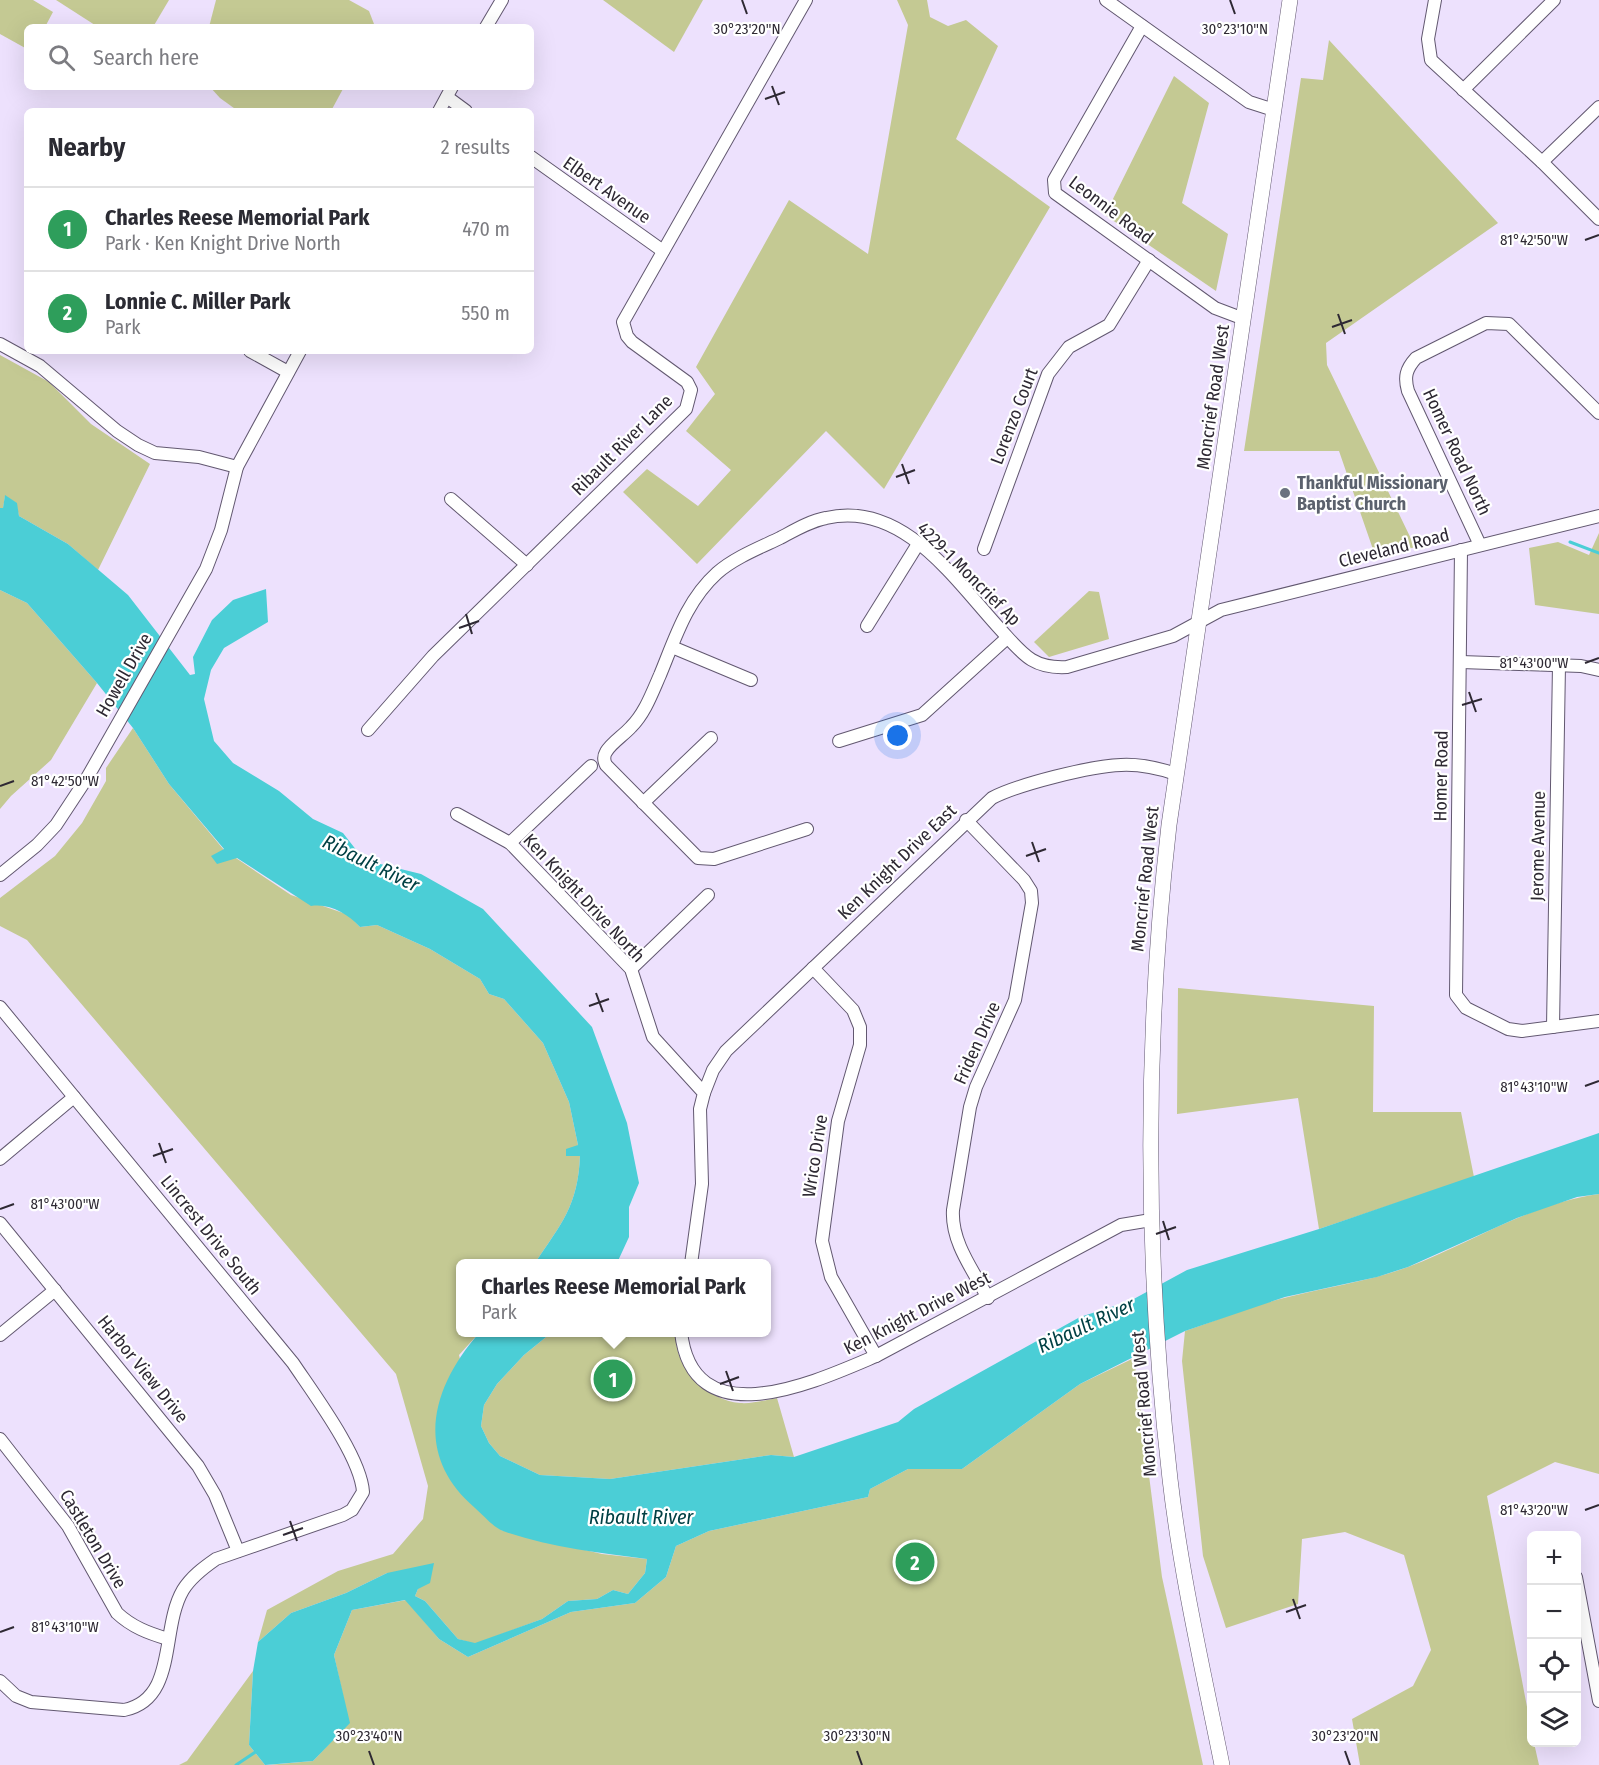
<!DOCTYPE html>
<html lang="en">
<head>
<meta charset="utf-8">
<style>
	:root { --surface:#fff; --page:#f7f7f7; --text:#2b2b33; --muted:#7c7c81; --line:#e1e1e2; --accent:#ea580c }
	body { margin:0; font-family:"Fira Sans Condensed",sans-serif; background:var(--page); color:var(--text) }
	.controls { position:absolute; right:18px; bottom:18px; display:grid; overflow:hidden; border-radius:9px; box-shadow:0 6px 24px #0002 }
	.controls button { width:54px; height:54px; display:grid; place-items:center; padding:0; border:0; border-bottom:2px solid var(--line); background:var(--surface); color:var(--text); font:30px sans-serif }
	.you { position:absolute; left:898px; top:736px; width:21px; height:21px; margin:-15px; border:4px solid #fff; border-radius:50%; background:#1a73e8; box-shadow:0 0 0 9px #1a73e833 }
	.badge { display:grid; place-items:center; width:39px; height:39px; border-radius:50%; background:var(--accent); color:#fff; font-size:20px; font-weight:700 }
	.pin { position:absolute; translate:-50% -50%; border:3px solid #fff; box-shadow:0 2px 6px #0006 }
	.popup { position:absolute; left:456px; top:1259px; width:315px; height:78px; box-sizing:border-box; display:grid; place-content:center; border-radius:9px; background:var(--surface); filter:drop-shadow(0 2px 4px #0005); font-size:20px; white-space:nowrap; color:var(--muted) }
	.popup b { font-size:22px; color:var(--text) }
	.popup::after { content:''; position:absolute; left:50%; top:100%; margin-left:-12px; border:12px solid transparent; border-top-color:var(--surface) }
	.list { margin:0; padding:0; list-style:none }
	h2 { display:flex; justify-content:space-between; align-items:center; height:78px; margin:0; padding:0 24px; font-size:26px }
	h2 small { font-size:20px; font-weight:400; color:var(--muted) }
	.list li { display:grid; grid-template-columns:39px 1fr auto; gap:18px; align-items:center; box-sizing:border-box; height:84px; padding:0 24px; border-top:2px solid var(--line) }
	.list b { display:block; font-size:22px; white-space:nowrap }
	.list p { margin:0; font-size:20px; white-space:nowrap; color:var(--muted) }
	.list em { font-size:20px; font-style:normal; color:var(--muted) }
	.icon { flex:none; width:33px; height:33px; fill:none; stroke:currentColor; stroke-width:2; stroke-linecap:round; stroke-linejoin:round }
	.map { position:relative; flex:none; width:1599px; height:1765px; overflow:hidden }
	.search { position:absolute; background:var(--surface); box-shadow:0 6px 24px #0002; left:24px; top:24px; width:510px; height:66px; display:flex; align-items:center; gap:15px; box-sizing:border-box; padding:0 21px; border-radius:9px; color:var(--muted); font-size:22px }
	.panel { position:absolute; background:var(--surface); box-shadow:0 6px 24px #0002; left:24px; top:108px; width:510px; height:246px; border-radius:9px }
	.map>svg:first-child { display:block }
	.green { fill:#c4c993 }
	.water { fill:#4bced6 }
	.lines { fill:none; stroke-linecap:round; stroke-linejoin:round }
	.stream { stroke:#4bced6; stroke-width:3 }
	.minor-casing { stroke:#625870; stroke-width:14 }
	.major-casing { stroke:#625870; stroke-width:16 }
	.minor { stroke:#fff; stroke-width:12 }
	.major { stroke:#fff; stroke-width:15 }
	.ticks { fill:none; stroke:#2e2933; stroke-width:2 }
	.worship-dot { fill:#6b7280; stroke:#fff; stroke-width:2 }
	.labels { text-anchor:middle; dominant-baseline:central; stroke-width:4.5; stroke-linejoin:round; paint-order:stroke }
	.street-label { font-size:18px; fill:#2e2933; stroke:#fff }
	.worship-label { font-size:18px; font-weight:bold; fill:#5b616d; stroke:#fff; text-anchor:start }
	.water-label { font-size:20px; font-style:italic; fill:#014044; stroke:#fff }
	.ticks-label { font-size:15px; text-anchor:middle; fill:#2e2933; stroke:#fff; stroke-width:4.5; stroke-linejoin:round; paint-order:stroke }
</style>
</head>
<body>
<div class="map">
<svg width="1599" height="1765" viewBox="0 0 1599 1765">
	<rect width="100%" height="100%" fill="#ede1fd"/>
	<!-- green -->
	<g class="green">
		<path d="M0 0H33L53 12 45 27H27V49L0 34Z"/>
		<path d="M56 0H169L153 27H98Z"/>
		<path d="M216 0H349L369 11 374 24 373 27H209Z"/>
		<path d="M603 0H703L674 52Z"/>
		<path d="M897 0H927L930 17 948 26 966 20 998 46 956 139 1050 207 884 489 826 431 697 564 623 492 647 469 698 506 731 470 686 431 715 394 696 367 789 200 868 254 908 25Z"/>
		<path d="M1329 40 1498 223 1326 343 1327 365 1415 547 1376 558 1339 451H1244L1301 78 1323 80Z"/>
		<path d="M1174 76 1209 103 1182 203 1228 234 1216 291 1105 215Z"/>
		<path d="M210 87H344L331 111H238L220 98Z"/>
		<path d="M0 355 49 382 91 424 150 464 98 570 68 544 19 516 16 503 5 496 3 509 0 508Z"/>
		<path d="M1599 533V614L1535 605 1529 548 1558 542 1589 555Z"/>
		<path d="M0 590 27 603 97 683 51 760 11 796 0 809Z"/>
		<path d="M1089 591 1099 592 1109 639 1049 657 1034 642Z"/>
		<path d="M133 728 169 784 224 850 291 895 349 915 360 927 377 925 430 949 480 979 489 994 504 999 543 1043 569 1102 578 1145 567 1156H580C578 1206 561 1224 535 1263L460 1264V1332L479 1333 459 1355 501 1530 602 1554 647 1559 645 1573 628 1594 613 1590 597 1599 568 1601 542 1619 475 1644 458 1639 425 1601 415 1596 418 1589 387 1573 346 1593 291 1613 258 1642 267 1610 338 1571 393 1554 423 1519 428 1486 396 1374 27 940 0 926V898L55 856 82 823 106 781V768Z"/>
		<path d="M1178 988 1374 1006 1373 1112H1461L1474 1177 1319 1229 1298 1098 1177 1114Z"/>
		<path d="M1599 1194V1474L1555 1462 1487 1496 1531 1728 1532 1742 1534 1743 1539 1765H1360L1352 1719 1413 1686 1431 1650 1404 1555 1345 1532 1302 1539 1298 1604 1226 1628 1203 1556 1182 1361 1185 1331C1219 1320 1253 1305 1288 1297 1328 1287 1370 1281 1408 1267 1471 1243 1531 1203 1599 1194Z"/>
		<path d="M551 1333H676C673 1366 706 1400 740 1403 752 1404 765 1400 777 1398L794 1457 771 1455 610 1479 540 1475 500 1456 489 1443 481 1426 484 1405 497 1384 524 1355Z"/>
		<path d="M1134 1358 1162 1577 1203 1765H268L313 1761 349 1723 334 1655 352 1610 406 1600 439 1639 468 1657 571 1612 635 1603 666 1577 676 1546 709 1531 868 1497 870 1489 908 1469H962L1080 1384Z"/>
		<path d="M253 1671 249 1745 265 1765H179L187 1761Z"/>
	</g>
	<!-- water -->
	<g class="water">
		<path d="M5 495 17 503 19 516 68 544 128 595 190 675 195 674 193 657 212 620 233 600 266 589 268 622 224 648 211 670 204 699 214 741 233 763 279 791 313 819 343 833 364 860 421 874 483 909 592 1027 627 1123 639 1183 629 1207V1237L617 1263H535C561 1224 578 1206 580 1156H566V1149L578 1145 569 1102 543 1043 504 999 489 994 480 979 430 949 377 925 360 927C348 914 330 903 311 906L237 858 217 864 211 856 224 849 169 784 133 728 97 683 27 603 0 590V508H3Z"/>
		<path d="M1599 1133V1194L1577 1197 1517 1218 1408 1267 1377 1277 1285 1297 1185 1331 1080 1384 962 1469H908L870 1489 868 1497 709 1531 676 1546 666 1577 635 1603 571 1612 468 1657 439 1639 405 1600 352 1610 334 1655 350 1723 313 1761 265 1765 249 1745 253 1671 258 1642 291 1613 346 1593 387 1573 434 1563 430 1583 418 1589 415 1596 425 1601 458 1639 475 1643 542 1619 568 1601 597 1599 613 1590 628 1594 645 1573 647 1559C600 1553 548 1547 503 1531 493 1527 483 1515 475 1508 413 1455 431 1388 479 1333H551L524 1355 497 1384 484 1405 481 1426 489 1443 500 1456 540 1475 610 1479 771 1455 794 1457 898 1422 914 1409 1080 1317 1130 1301 1187 1270 1319 1229Z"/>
	</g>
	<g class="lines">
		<!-- stream -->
		<g class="stream">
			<path d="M1570 542 1599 553"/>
			<path d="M236 1765 257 1751"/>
		</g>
		<!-- minor casing -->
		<g class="minor-casing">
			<g id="minor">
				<path d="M1106 0 1249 102 1274 110"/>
				<path d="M1435 0 1428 39 1431 60 1542 162 1599 219"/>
				<path d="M1142 26 1054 180 1055 193 1215 308 1244 319"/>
				<path d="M486 27 502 0"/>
				<path d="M1463 90 1554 0"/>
				<path d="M447 97 466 111"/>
				<path d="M439 111 452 87"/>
				<path d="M531 157 663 251"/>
				<path d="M1542 162 1599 107"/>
				<path d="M0 344 40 366 117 431 138 445 155 453 199 457 237 467"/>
				<path d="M250 351 288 372"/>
				<path d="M451 499 527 565"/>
				<path d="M1480 545 1408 391C1404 377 1406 369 1416 358L1486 323 1509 324 1599 413"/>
				<path d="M984 549 1048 374 1069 347 1109 325 1149 260"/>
				<path d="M1461 550 1456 995 1466 1008 1508 1029 1522 1031 1599 1021"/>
				<path d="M867 626 918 544"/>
				<path d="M672 647 751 680"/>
				<path d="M1461 662 1581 666 1599 670"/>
				<path d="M368 730 433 656 686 409 691 390 687 382 632 342 627 336 623 322 806 0"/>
				<path d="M839 741 922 715 1007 638"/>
				<path d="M643 803 711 738"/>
				<path d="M457 814 510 843 631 969 653 1037 704 1093 700 1109 702 1184 691 1264"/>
				<path d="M966 820 1024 880 1031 891 1032 903 1015 1000 976 1087 970 1107 953 1210C951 1242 973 1270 988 1298"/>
				<path d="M807 829 714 859 698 858 606 765C604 761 603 757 606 752 611 743 624 735 631 727 645 713 652 693 660 675 675 639 686 601 717 573 734 558 759 548 780 538 795 530 810 521 826 518 903 500 955 580 1000 629 1022 653 1032 669 1067 667L1173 636 1221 610 1599 516"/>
				<path d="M510 843 591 766"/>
				<path d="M0 875 37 845 56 825 87 778 206 569 221 530 237 467 300 351"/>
				<path d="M813 968 853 1010 860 1027V1045L838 1121 822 1241 831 1277 876 1356"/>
				<path d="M631 969 708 895"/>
				<path d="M0 1007 293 1363C313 1393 361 1457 363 1492L352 1510 343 1515 216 1559C203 1568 191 1577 183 1590 160 1629 178 1699 124 1710L31 1702 16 1696 0 1681"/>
				<path d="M1553 1027 1559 665"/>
				<path d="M704 1093 713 1070 726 1051 992 798C1019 784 1091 766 1121 765 1140 764 1158 768 1176 774"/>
				<path d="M0 1159 74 1097"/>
				<path d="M0 1223 198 1466 215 1495 238 1551"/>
				<path d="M681 1332C693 1439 817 1381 876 1356L1121 1225 1151 1220"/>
				<path d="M0 1335 55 1290"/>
				<path d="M0 1439 68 1526 117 1613C132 1627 148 1633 168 1639"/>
				<path d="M1576 1577 1599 1701"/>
			</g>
		</g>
		<!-- major casing -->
		<g class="major-casing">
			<path id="major" d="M1222 1765C1203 1670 1181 1575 1170 1479 1145 1261 1144 1043 1169 825L1290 0"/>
		</g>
		<!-- minor -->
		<use href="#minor" class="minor"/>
		<!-- major -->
		<use href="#major" class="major"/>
	</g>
	<!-- ticks -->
	<path class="ticks" d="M742 0 747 14M1230 0 1235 14M772 86 779 105M765 99 785 92M1585 240 1599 235M1338 314 1345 334M1332 327 1352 320M902 464 909 484M896 477 915 470M466 614 472 634M459 628 479 621M1585 663 1599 658M1469 692 1476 712M1462 705 1482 699M0 786 14 781M1032 842 1039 862M1026 856 1046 849M596 993 603 1012M589 1006 609 999M1585 1086 1599 1081M159 1143 166 1163M153 1156 173 1149M0 1209 14 1204M1163 1221 1169 1240M1156 1234 1176 1227M726 1371 733 1391M720 1384 739 1377M1585 1510 1599 1505M290 1521 297 1541M283 1535 303 1528M1293 1599 1300 1619M1286 1612 1306 1605M0 1632 14 1627M369 1751 374 1765M857 1751 862 1765M1345 1751 1350 1765"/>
	<!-- markers -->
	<circle class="worship-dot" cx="1285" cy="493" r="6"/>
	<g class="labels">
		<!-- street labels -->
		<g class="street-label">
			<text transform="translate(607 190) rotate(35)">Elbert Avenue</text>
			<text transform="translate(1111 210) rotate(37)">Leonnie Road</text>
			<text transform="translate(1213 397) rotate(-82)">Moncrief Road West</text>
			<text transform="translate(1014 416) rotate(-69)">Lorenzo Court</text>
			<text transform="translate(622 445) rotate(-45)">Ribault River Lane</text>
			<text transform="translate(1457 452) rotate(65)">Homer Road North</text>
			<text transform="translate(1394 548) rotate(-14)">Cleveland Road</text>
			<text transform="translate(969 574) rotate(45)">4229-1 Moncrief Ap</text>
			<text transform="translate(124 675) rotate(-60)">Howell Drive</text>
			<text transform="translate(1441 776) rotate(-89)">Homer Road</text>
			<text transform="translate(1538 846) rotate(-89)">Jerome Avenue</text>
			<text transform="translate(897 862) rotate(-44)">Ken Knight Drive East</text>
			<text transform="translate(1145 879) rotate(-84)">Moncrief Road West</text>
			<text transform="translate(584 898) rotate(47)">Ken Knight Drive North</text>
			<text transform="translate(977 1043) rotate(-66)">Friden Drive</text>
			<text transform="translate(815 1156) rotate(-81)">Wrico Drive</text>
			<text transform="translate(211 1235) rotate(51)">Lincrest Drive South</text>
			<text transform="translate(917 1313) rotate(-27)">Ken Knight Drive West</text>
			<text transform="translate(143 1369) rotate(51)">Harbor View Drive</text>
			<text transform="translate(1144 1404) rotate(-95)">Moncrief Road West</text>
			<text transform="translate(93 1539) rotate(59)">Castleton Drive</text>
		</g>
		<!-- worship labels -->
		<g class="worship-label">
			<text x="1297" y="483">Thankful Missionary<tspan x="1297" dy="21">Baptist Church</tspan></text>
		</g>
		<!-- water labels -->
		<g class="water-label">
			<text transform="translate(371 863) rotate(26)">Ribault River</text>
			<text transform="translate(1086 1325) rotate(-25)">Ribault River</text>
			<text x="641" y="1517">Ribault River</text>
		</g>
	</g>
	<g class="ticks-label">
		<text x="747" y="34">30°23'20"N</text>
		<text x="1235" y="34">30°23'10"N</text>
		<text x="1534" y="245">81°42'50"W</text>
		<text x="1534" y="668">81°43'00"W</text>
		<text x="65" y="786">81°42'50"W</text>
		<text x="1534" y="1092">81°43'10"W</text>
		<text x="65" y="1209">81°43'00"W</text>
		<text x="1534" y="1515">81°43'20"W</text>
		<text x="65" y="1632">81°43'10"W</text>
		<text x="369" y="1741">30°23'40"N</text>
		<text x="857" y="1741">30°23'30"N</text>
		<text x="1345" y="1741">30°23'20"N</text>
	</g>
</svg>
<div class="controls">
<button>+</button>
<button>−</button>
<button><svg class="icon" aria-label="locate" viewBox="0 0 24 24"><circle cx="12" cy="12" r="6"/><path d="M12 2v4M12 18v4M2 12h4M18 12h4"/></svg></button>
<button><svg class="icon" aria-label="layers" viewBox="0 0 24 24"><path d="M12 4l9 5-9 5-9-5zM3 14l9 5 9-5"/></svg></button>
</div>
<div class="you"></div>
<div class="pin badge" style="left:613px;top:1379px;background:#2e9e5b">1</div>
<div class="popup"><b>Charles Reese Memorial Park</b>Park</div>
<div class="pin badge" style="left:915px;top:1562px;background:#2e9e5b">2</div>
<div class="search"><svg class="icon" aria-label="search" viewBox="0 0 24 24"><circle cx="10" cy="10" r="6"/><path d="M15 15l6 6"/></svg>Search here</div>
<section class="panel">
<h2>Nearby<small>2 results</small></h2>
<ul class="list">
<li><span class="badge" style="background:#2e9e5b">1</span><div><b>Charles Reese Memorial Park</b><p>Park · Ken Knight Drive North</p></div><em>470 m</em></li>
<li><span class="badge" style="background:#2e9e5b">2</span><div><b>Lonnie C. Miller Park</b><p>Park</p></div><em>550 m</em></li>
</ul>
</section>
</div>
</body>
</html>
